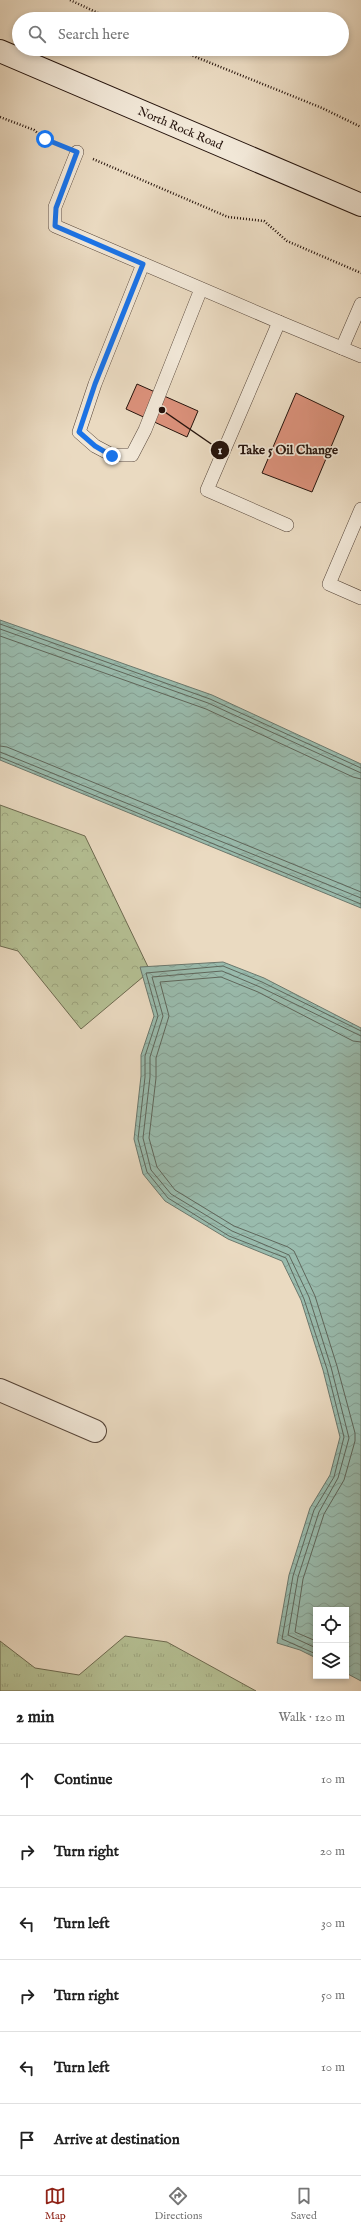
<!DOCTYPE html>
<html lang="en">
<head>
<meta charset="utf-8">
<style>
	:root { --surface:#fff; --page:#f2f2f2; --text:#222; --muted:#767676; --line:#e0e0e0; --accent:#8f2418 }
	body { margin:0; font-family:"IM FELL English",serif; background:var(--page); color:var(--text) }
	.controls { position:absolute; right:12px; bottom:12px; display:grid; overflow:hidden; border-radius:0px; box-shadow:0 2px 6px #0003 }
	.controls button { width:36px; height:36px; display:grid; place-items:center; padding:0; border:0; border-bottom:1px solid var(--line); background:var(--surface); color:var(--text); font:20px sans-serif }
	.stop { position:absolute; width:12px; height:12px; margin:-9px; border:3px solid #1a73e8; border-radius:50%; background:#fff }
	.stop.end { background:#1a73e8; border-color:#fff; box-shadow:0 1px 4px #0008 }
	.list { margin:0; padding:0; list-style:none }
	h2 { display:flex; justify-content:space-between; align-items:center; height:52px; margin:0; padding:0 16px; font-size:17px }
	h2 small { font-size:13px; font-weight:400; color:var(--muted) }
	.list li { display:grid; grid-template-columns:26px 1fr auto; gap:12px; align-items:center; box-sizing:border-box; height:72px; padding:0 16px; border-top:1px solid var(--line) }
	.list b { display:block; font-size:15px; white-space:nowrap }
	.list em { font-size:13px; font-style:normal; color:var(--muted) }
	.icon { flex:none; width:22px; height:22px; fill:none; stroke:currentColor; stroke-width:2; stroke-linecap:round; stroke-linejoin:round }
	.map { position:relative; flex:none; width:361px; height:1691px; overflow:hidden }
	.search { position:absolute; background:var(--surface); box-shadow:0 2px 6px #0003; left:12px; right:12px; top:12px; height:44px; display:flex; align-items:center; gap:10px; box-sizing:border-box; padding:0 14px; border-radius:22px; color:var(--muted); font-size:15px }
	.sheet { height:484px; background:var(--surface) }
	nav { display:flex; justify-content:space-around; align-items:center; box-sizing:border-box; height:56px; border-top:1px solid var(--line); background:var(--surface); font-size:11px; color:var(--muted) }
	nav a { display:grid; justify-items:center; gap:2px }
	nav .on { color:var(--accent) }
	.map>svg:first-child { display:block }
	.grass { fill:url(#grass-tufts); stroke:#6d6a50 }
	.forest { fill:url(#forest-crowns); stroke:#6d6a50 }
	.water { fill:url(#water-waves); stroke:#6b786d }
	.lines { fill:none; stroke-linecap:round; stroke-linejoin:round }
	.shore { stroke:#5f675c; stroke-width:1 }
	.building { fill:#db917b; stroke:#25130c }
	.service-casing { stroke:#564539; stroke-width:14 }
	.minor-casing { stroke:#564539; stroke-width:24 }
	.secondary-casing { stroke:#25130c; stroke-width:24 }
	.path { stroke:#25130c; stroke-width:2.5; stroke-dasharray:1 2; stroke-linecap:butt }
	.service { stroke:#f1e7d7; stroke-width:13 }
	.minor { stroke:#f1e7d7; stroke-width:22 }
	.secondary { stroke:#f1e7d7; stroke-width:22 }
	.route { stroke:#1a73e8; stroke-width:5 }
	.labels { text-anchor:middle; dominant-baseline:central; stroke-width:3.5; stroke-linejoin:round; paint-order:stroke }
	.street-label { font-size:12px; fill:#25130c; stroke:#f1e7d7 }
	.leader { fill:none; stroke:#25130c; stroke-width:1.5 }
	.callout-dot { fill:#25130c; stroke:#f1e7d7; stroke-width:1.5 }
	.mark-label { font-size:12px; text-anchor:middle; font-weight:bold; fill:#fff }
	.callout-label { font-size:13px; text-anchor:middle; font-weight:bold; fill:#25130c; stroke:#f1e7d7; stroke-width:3.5; stroke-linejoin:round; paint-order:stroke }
</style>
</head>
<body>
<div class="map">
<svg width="361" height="1691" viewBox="0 0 361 1691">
	<defs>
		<pattern id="grass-tufts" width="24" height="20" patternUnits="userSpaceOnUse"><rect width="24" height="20" fill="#b5c094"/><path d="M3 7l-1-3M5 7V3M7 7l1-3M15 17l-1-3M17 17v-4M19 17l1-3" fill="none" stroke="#9ca47e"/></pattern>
		<pattern id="forest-crowns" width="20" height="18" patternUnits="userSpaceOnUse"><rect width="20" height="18" fill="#b5c094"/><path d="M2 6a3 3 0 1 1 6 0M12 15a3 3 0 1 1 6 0" fill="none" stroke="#9ca47e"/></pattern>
		<pattern id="water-waves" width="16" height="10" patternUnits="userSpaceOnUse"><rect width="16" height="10" fill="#99bbad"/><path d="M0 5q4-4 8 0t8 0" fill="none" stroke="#84a094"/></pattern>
	</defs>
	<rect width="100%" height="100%" fill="#eadac1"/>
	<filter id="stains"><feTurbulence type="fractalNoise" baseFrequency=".005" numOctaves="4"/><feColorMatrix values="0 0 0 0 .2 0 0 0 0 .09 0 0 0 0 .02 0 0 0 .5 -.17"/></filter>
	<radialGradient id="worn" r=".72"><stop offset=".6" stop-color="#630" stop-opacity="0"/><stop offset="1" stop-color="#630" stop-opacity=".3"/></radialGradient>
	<!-- grass -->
	<path class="grass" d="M125 1636 167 1642 256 1691H0V1641L35 1668 79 1675Z"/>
	<!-- forest -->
	<path class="forest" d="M0 805 85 836 150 971 81 1029 18 951 0 946Z"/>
	<!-- water -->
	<g class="water">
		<path d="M0 620 212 695 361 764V908L0 760Z"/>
		<path d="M223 962 264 978 361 1028V1681L346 1673V1610H316V1658L300 1650 277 1643 289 1575 310 1508 330 1475 340 1437 323 1370 301 1300 282 1261 228 1239 165 1201 143 1174 134 1139 141 1076V1055L154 1016 140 967Z"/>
	</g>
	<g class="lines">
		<!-- shore -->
		<g class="shore">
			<path d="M0 624 210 699 361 768"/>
			<path d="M0 629 208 703 361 773"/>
			<path d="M0 636 206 709 353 777 361 779"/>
			<path d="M0 746 7 747 361 892"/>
			<path d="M0 752 361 898"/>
			<path d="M0 757 361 904"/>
			<path d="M316 1641 295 1632 303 1579 324 1514 344 1480 355 1441V1433L337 1366 315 1296 294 1251 288 1247 234 1226 175 1190 157 1167 149 1138 156 1078V1058L169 1016 160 982 221 977 258 992 353 1041 361 1042"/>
			<path d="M316 1648 288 1635 298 1577 319 1512 338 1478 349 1438 331 1367 309 1297 289 1255 232 1231 171 1194 151 1170 143 1138 150 1077V1057L163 1016 152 977 222 971 260 987 361 1036"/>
			<path d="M316 1654 282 1639 293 1576 314 1510 334 1477 344 1437 327 1369 304 1299 286 1258 229 1236 168 1198 147 1172 138 1139 145 1077V1056L158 1016 146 973 223 966 262 982 361 1031"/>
		</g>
	</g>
	<!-- building -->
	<g class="building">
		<path d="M137 384 198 411 187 437 126 409Z"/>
		<path d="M296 393 344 416 312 492 262 473Z"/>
	</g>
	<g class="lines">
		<!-- service casing -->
		<g class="service-casing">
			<g id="service">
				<path d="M77 152 55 207V226L279 322"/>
				<path d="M143 264 95 384 79 432 95 446 112 455H132L145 430 201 289"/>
				<path d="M342 348 361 304"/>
				<path d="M361 509 329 584 361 598"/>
				<path d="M287 525 207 490 279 322 361 356"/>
			</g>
		</g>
		<!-- minor casing -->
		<g class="minor-casing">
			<path id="minor" d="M0 1390 95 1431"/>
		</g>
		<!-- secondary casing -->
		<g class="secondary-casing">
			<g id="secondary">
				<path id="s1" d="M0 51 361 205"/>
			</g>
		</g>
		<!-- path -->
		<g class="path">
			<path d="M70 0 111 19"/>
			<path d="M176 49 322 108 361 127"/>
			<path d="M0 117 34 130 45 139 61 146"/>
			<path d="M93 159 228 217 264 221 287 241 361 273"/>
		</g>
		<!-- service -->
		<use href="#service" class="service"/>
		<!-- minor -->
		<use href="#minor" class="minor"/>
		<!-- secondary -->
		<use href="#secondary" class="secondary"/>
	</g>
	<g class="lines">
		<!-- route -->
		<path class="route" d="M45 139 77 152 56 208 55 226 143 264 95 384 79 432 95 446 112 456"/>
	</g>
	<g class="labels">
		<!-- street labels -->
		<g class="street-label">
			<text stroke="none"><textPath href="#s1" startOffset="196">North Rock Road</textPath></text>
		</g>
	</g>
	<!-- callouts -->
	<path class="leader" d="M162 410L220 450"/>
	<g class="callout-dot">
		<circle cx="162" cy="410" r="4"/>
		<circle cx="220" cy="450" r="10"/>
	</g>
	<g class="mark-label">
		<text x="220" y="454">1</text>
	</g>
	<g class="callout-label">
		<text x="288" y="454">Take 5 Oil Change</text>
	</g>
	<rect width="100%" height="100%" filter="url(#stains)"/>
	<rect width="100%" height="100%" fill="url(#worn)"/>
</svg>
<div class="controls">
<button><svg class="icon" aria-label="locate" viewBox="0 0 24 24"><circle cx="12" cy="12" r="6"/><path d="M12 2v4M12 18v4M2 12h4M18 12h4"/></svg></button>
<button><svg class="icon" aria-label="layers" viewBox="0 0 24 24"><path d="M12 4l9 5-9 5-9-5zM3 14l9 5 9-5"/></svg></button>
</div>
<div class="stop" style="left:45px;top:139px"></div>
<div class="stop end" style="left:112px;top:456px"></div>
<div class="search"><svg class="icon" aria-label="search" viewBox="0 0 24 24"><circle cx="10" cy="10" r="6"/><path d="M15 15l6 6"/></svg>Search here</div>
</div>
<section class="sheet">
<h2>2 min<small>Walk · 120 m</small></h2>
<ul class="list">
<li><svg class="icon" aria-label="ahead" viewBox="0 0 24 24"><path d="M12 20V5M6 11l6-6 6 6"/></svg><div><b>Continue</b></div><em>10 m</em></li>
<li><svg class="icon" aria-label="right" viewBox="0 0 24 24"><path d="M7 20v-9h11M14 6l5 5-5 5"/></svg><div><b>Turn right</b></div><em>20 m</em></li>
<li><svg class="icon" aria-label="left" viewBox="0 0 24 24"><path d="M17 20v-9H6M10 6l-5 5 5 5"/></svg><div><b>Turn left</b></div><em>30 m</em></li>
<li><svg class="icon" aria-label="right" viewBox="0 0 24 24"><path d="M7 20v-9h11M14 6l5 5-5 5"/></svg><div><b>Turn right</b></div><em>50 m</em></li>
<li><svg class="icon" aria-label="left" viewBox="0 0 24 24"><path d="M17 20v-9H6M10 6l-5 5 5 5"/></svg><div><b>Turn left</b></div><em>10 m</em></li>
<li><svg class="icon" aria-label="arrive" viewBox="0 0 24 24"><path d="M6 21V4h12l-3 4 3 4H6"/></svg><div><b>Arrive at destination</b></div></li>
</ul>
</section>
<nav>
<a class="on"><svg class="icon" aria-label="map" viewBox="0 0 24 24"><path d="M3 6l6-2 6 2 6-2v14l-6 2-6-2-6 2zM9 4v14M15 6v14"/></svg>Map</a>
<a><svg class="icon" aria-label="directions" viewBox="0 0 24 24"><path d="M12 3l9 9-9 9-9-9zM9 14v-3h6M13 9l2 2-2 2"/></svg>Directions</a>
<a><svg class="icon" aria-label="saved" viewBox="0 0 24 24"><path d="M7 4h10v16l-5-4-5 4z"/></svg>Saved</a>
</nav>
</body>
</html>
